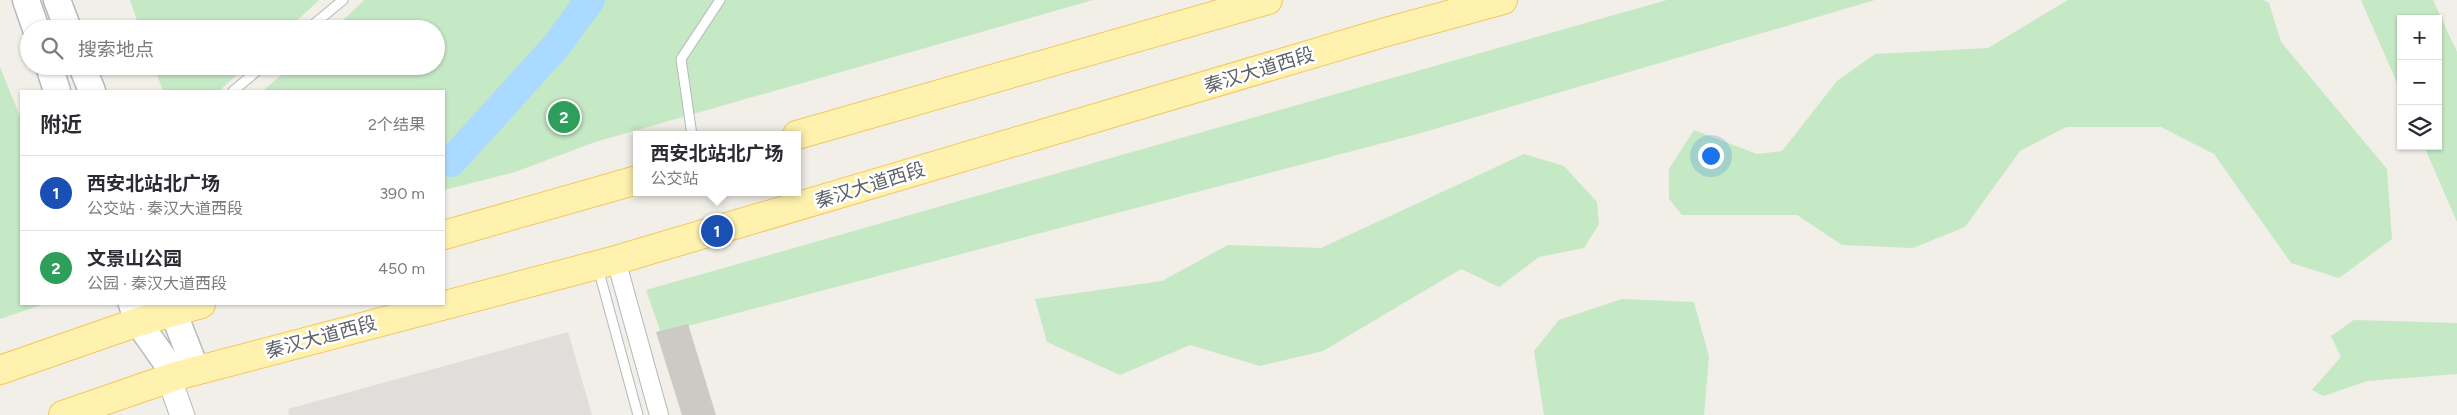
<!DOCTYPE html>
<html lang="zh">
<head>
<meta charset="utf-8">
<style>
	:root { --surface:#fff; --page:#f2f2f3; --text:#2b2b33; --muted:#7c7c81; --line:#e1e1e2; --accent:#ea4335 }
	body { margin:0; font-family:Figtree,"Noto Sans SC",sans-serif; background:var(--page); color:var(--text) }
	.controls { position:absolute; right:15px; top:15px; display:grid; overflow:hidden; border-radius:0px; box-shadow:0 1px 4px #0004 }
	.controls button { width:45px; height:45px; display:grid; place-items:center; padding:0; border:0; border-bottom:1px solid var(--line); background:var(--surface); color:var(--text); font:25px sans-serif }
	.you { position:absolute; left:1710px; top:155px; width:18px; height:18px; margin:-12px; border:4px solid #fff; border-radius:50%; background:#1a73e8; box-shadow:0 0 0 8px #1a73e833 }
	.badge { display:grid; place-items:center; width:32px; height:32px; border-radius:50%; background:var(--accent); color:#fff; font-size:16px; font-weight:700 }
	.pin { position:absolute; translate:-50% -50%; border:2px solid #fff; box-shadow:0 1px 5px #0006 }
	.popup { position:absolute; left:633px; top:131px; width:168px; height:65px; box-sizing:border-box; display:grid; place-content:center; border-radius:0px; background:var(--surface); filter:drop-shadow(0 1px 4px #0005); font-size:16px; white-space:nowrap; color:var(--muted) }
	.popup b { font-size:19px; color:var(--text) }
	.popup::after { content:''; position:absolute; left:50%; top:100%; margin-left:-10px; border:10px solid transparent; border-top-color:var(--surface) }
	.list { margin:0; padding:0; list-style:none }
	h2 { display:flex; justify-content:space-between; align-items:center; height:65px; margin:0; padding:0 20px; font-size:21px }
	h2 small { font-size:16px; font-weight:400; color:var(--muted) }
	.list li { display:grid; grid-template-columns:32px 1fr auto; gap:15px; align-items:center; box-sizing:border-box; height:75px; padding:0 20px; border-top:1px solid var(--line) }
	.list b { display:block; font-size:19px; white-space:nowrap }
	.list p { margin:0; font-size:16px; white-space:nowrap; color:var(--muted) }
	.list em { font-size:16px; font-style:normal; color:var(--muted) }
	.icon { flex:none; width:28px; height:28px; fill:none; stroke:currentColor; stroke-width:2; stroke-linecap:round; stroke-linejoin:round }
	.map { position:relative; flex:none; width:2457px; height:415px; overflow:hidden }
	.search { position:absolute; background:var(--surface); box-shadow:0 1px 4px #0004; left:20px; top:20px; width:425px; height:55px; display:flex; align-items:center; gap:12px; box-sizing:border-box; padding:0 18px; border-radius:28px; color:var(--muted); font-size:19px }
	.panel { position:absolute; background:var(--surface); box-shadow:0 1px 4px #0004; left:20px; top:90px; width:425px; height:215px; border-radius:0px }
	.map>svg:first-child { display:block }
	.industrial { fill:#e0deda }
	.green { fill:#c5e8c5 }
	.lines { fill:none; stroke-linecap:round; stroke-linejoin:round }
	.river { stroke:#aadaff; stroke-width:30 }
	.building { fill:#cccac5 }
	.lane-casing { stroke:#b5b8bc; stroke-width:11 }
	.street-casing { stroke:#b5b8bc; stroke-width:20 }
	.secondary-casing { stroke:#b6babf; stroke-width:29 }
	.primary-casing { stroke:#f2c960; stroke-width:30 }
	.lane { stroke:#fff; stroke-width:9 }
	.street { stroke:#fff; stroke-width:18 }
	.secondary { stroke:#fff; stroke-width:26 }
	.primary { stroke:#fff2af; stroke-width:28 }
	.labels { text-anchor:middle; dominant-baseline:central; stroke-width:5; stroke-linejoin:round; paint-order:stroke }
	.street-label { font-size:19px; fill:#5f6368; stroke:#fff }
</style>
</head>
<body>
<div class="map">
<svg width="2457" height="415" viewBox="0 0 2457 415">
	<rect width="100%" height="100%" fill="#f1efe8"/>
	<!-- industrial -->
	<path class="industrial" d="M568 332 592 415H289L288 409Z"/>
	<!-- green -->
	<g class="green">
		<path d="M130 0H319L288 29H140Z"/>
		<path d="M364 0H1093L595 142 515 172 444 190V91H263L291 66H436V29H334Z"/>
		<path d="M1667 0H1875L1421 133 661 333 646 290Z"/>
		<path d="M2068 0H2263L2269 3 2281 42 2387 169 2392 239 2339 278 2291 263 2214 154 2161 127H2066L2020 151 1965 227 1913 248 1842 245 1797 215H1682L1669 199V169L1694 130 1757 154 1782 151 1837 81 1875 54 1988 48Z"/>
		<path d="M2361 0H2433L2457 52V222L2424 146H2438V19H2401V92Z"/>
		<path d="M154 66H246L219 91H163Z"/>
		<path d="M0 67 21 119V304H44L0 319Z"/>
		<path d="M1524 154 1564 166 1597 202 1599 224 1584 248 1539 257 1499 287 1461 269 1323 351 1260 366 1190 345 1120 375 1047 342 1035 299 1162 281 1228 245 1321 248Z"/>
		<path d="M1622 299 1694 302 1709 357 1704 415H1544L1534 351 1559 320Z"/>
		<path d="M2354 320 2457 323V374L2367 381 2324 396 2312 390 2341 357 2331 336Z"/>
	</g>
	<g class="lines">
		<!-- river -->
		<path class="river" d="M451 162 557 45 590 0"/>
	</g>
	<!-- building -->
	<path class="building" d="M688 324 716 415H682L656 332Z"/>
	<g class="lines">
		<!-- lane casing -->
		<g class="lane-casing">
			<g id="lane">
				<path d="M308 29 343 0"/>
				<path d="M233 91 263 66"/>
				<path d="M692 135 681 59 720 0"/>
				<path d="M598 268 638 415"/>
				<path d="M177 378 190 415"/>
			</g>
		</g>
		<!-- street casing -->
		<g class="street-casing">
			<g id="street">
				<path d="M616 260 659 415"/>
				<path d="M167 380 179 415"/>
			</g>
		</g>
		<!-- secondary casing -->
		<g class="secondary-casing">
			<g id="secondary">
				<path d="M26 0 36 29"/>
				<path d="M57 0 68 29"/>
				<path d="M49 66 57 91"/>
				<path d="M82 66 92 91"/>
				<path d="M132 304 138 322 176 376"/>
				<path d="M170 304 196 370"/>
			</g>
		</g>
		<!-- primary casing -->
		<g class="primary-casing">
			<g id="primary">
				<path d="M797 135 1268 0"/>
				<path d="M444 235 637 180"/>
				<path d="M0 370 138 322 201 304"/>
				<path d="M63 415 176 376 616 260 1386 32 1503 0"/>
			</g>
		</g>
		<!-- lane -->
		<use href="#lane" class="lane"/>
		<!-- street -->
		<use href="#street" class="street"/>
		<!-- secondary -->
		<use href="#secondary" class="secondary"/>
		<!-- primary -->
		<use href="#primary" class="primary"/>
	</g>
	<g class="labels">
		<!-- street labels -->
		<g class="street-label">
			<text transform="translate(1259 70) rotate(-17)">秦汉大道西段</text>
			<text transform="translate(870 185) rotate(-17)">秦汉大道西段</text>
			<text transform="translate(321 337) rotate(-15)">秦汉大道西段</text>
		</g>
	</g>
</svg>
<div class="controls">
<button>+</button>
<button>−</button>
<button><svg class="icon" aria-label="layers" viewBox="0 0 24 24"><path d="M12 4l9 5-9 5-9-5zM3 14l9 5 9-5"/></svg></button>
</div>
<div class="you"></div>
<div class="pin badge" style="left:717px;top:231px;background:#1a4fb4">1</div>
<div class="popup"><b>西安北站北广场</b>公交站</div>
<div class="pin badge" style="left:564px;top:117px;background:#2e9e5b">2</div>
<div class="search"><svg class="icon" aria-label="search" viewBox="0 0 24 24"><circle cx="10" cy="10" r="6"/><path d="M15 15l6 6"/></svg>搜索地点</div>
<section class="panel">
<h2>附近<small>2个结果</small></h2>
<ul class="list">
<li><span class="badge" style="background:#1a4fb4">1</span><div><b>西安北站北广场</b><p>公交站 · 秦汉大道西段</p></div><em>390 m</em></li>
<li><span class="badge" style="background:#2e9e5b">2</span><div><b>文景山公园</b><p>公园 · 秦汉大道西段</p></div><em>450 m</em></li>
</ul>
</section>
</div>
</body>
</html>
